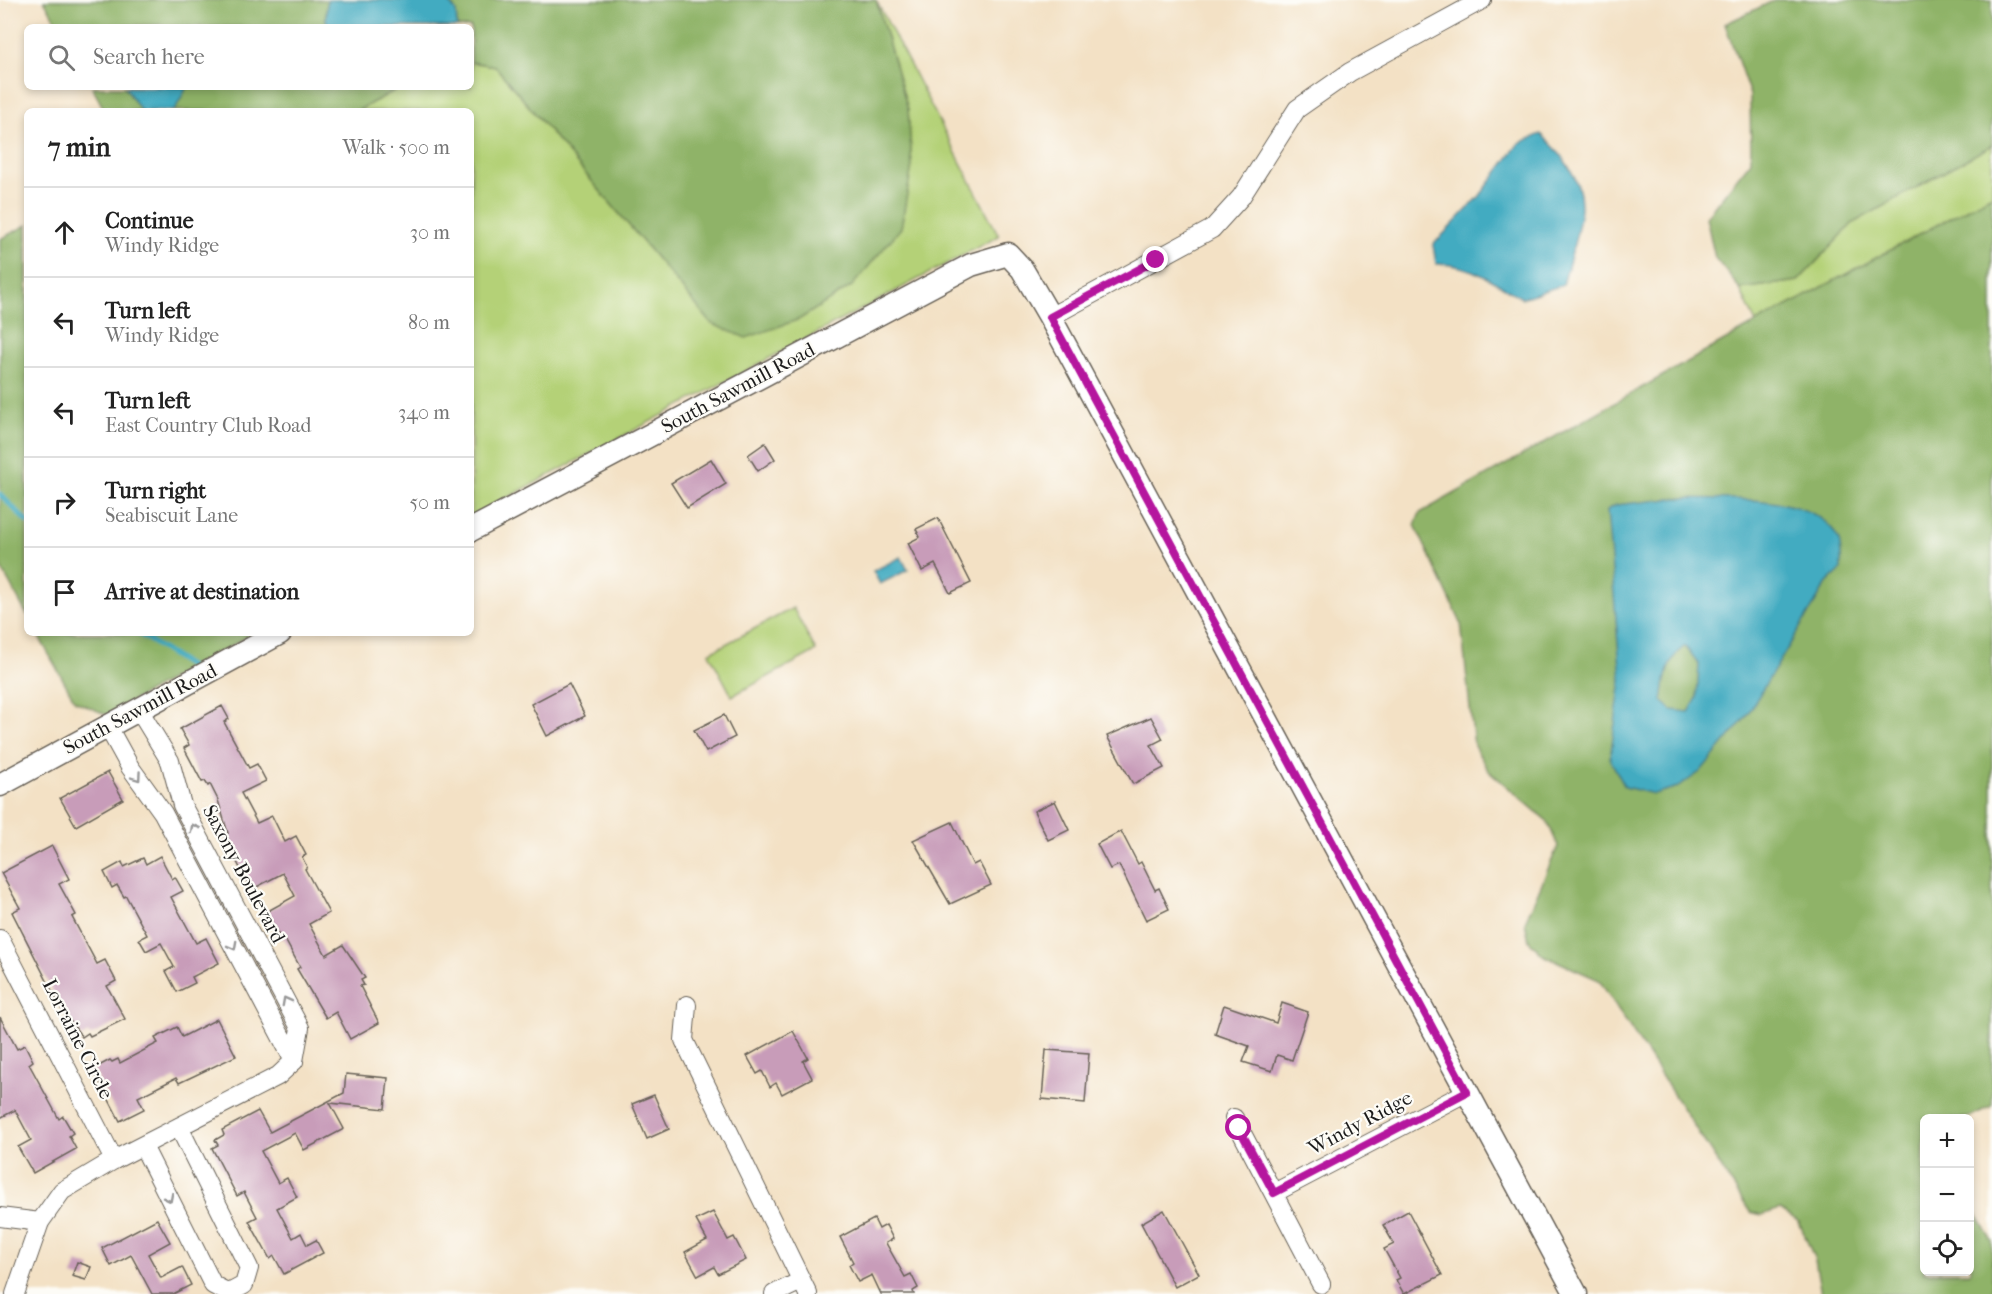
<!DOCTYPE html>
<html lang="en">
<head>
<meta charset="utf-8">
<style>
	:root { --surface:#fff; --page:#f6f6f6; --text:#222; --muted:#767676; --line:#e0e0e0 }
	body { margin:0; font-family:"IM FELL French Canon",serif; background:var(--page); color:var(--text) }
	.controls { position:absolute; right:18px; bottom:18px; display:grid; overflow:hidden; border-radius:9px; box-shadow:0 3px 9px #0003 }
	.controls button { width:54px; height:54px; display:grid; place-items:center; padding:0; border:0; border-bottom:2px solid var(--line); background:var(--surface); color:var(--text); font:30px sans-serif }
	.stop { position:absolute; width:18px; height:18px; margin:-14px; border:4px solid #b5179e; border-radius:50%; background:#fff }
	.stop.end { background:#b5179e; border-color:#fff; box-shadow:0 2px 6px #0008 }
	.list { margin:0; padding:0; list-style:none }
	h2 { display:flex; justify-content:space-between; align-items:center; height:78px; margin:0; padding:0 24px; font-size:26px }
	h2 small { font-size:20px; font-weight:400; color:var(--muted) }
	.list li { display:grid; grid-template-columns:39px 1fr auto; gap:18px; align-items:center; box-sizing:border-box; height:90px; padding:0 24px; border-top:2px solid var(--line) }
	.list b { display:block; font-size:22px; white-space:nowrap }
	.list p { margin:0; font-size:20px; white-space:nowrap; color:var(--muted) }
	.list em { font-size:20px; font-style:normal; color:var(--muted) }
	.icon { flex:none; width:33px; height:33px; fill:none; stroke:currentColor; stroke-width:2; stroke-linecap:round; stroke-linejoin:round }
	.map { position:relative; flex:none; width:1992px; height:1294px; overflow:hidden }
	.search { position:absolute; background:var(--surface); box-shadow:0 3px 9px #0003; left:24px; top:24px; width:450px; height:66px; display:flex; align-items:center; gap:15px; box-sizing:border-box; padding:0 21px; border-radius:9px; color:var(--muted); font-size:22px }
	.panel { position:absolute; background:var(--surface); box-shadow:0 3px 9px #0003; left:24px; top:108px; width:450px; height:528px; border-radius:9px }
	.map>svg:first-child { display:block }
	.green { fill:#b4d177; stroke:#68764a; stroke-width:1.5 }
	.forest { fill:#8fb368; stroke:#566842; stroke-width:1.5 }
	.water { fill:#42abc1; stroke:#2f646e; stroke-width:1.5; fill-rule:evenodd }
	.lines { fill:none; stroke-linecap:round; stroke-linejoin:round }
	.stream { stroke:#42abc1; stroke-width:5 }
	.building { fill:#c89cb9 }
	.minor-casing { stroke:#676157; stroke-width:20 }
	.tertiary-casing { stroke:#676157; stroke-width:25 }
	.minor { stroke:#fff; stroke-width:18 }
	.tertiary { stroke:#fff; stroke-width:22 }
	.oneway { stroke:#999 }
	.route { stroke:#b5179e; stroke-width:8 }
	.labels { text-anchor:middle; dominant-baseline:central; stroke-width:4.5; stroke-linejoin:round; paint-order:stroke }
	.street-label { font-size:20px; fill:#1c1c1c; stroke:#fdfcf7 }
</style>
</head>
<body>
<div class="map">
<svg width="1992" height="1294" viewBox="0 0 1992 1294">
	<rect width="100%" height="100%" fill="#fdfcf7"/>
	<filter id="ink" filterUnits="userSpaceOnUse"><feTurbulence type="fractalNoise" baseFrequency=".0167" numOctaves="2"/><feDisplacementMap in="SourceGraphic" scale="12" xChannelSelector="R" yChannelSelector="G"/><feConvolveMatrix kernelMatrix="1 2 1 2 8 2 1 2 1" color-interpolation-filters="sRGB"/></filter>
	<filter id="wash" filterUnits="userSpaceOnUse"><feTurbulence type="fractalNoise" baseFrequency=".008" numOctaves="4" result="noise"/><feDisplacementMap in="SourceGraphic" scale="24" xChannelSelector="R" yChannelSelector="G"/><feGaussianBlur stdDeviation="1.35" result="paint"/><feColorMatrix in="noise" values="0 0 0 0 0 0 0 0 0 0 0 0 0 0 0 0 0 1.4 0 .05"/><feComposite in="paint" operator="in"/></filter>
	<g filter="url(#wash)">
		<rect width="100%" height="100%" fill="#f3e1c5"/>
		<!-- green -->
		<g class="green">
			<path d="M876 0 999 236 471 517V111H357L401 87H471V62L495 66 712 324 912 166 908 110Z"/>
			<path d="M1992 145V195L1756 323 1740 289 1798 281 1853 223Z"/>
			<path d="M793 608 816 651 732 696 709 653Z"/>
		</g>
		<!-- forest -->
		<g class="forest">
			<path d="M44 0H327L326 20 329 27H168L163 25 59 27Z"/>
			<path d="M447 0H876L908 109 912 166 901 228 852 286 800 319 746 338 712 324 495 66 471 62V27H457L456 11Z"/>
			<path d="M1775 0H1992V145L1853 223 1798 281 1740 289 1715 258 1706 217 1751 161 1750 95 1725 24Z"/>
			<path d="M92 87H125L141 111H105Z"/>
			<path d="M187 87H401L357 111H174Z"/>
			<path d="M1992 195V1106L1967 1118H1924V1272H1970V1203L1992 1241V1291L1986 1294H1821L1815 1260 1799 1222 1780 1209 1762 1215 1750 1212 1599 980 1543 955 1529 941 1525 922 1558 846 1547 821 1488 770 1474 746 1461 623 1415 525 1420 513 1756 323Z"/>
			<path d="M27 225V615L0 566V239Z"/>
			<path d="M37 633H254L107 715 75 701Z"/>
		</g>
		<!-- water -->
		<g class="water">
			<path d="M327 0H447L456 11 457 27H329L326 20Z"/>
			<path d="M125 87H187L174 111H141Z"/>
			<path d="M1541 134C1559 150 1581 178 1581 204 1582 223 1568 265 1563 285L1522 298C1493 282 1470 263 1436 264L1433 245 1479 197 1519 143Z"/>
			<path d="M1678 498C1722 500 1815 491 1838 538 1842 546 1841 561 1841 570L1827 583 1746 717 1700 772 1678 787 1654 794 1625 787 1610 759 1621 680 1607 510 1616 505ZM1685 646 1699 664 1697 698 1689 712 1672 710 1662 701C1665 680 1666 660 1685 646Z"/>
			<path d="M901 557 908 570 880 584 873 571Z"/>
		</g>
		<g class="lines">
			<!-- stream -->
			<g class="stream">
				<path d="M0 494 27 522"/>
				<path d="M138 633 195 670"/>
			</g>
		</g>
		<g id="blocks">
			<!-- building -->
			<g class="building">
				<path d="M765 443 775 459 758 471 748 455Z"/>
				<path d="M711 459 726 484 687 508 671 483Z"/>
				<path d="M938 518 971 583 950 593 935 564 922 571 908 543 920 537 916 529Z"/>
				<path d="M569 684 585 716 547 736 531 704Z"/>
				<path d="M222 706 229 719 224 722 249 768 257 764 266 781 241 793 257 823 272 816 285 842 296 836 306 855 302 857 307 867 305 869 329 913 309 924 326 955 343 945 365 978 361 980 364 985 360 986 379 1023 350 1039 336 1012 326 1018 297 969 300 967 284 938 281 939 266 912 295 896 283 873 251 890 226 840 228 839 226 834 228 833 218 800 210 784 208 786 205 781 202 782 184 748 189 745 180 729Z"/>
				<path d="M724 715 735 737 706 752 694 730Z"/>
				<path d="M1151 717 1163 739 1151 745 1164 768 1133 784 1107 736Z"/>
				<path d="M108 772 123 799 76 826 60 798Z"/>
				<path d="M1055 801 1069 830 1048 840 1034 811Z"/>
				<path d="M952 822 973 865 979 862 991 885 950 904 913 840Z"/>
				<path d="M1121 831 1138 864 1141 862 1155 890 1159 888 1169 909 1146 920 1119 865 1110 869 1097 844Z"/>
				<path d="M52 846 69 879 59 884 76 915 72 917 97 964 105 960 116 981 107 986 125 1019 90 1036 88 1033 82 1037 62 1010 12 912 20 908 1 873Z"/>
				<path d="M160 856 172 879 175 877 183 891 171 897 196 943 206 938 219 963 192 977 195 983 177 992 166 971 174 967 161 943 146 951 139 939 147 935 126 896 124 897 117 885 112 888 104 872 122 862 124 867 143 858 146 864Z"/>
				<path d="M1282 1003 1308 1012 1292 1060 1277 1055 1272 1071 1243 1062 1249 1046 1215 1034 1224 1005 1276 1023Z"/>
				<path d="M0 1017 17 1049 25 1045 33 1061 29 1064 59 1119 63 1116 73 1133 69 1136 76 1149 33 1173 18 1147 31 1140 15 1110 0 1118Z"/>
				<path d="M217 1019 236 1056 179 1083 176 1078 138 1097 144 1109 120 1121 93 1069 110 1060 112 1062 118 1059 120 1063 158 1043 155 1038 177 1027 182 1037Z"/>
				<path d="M793 1031 808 1058 803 1061 812 1078 782 1094 776 1083 770 1087 762 1071 757 1074 747 1056Z"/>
				<path d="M1046 1050 1089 1053 1085 1103 1042 1099Z"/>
				<path d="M346 1074 388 1078 385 1109 330 1103 344 1129 304 1150 295 1133 261 1151 278 1183 287 1178 297 1197 277 1208 293 1238 301 1233 307 1245 316 1240 323 1253 284 1274 274 1256 270 1259 249 1221 257 1217 244 1192 237 1196 212 1148 218 1145 215 1140 224 1135 222 1130 258 1111 270 1132 344 1093Z"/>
				<path d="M654 1095 669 1129 647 1139 632 1104Z"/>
				<path d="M1164 1210 1199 1274 1175 1287 1141 1223Z"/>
				<path d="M1408 1211 1442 1275 1404 1294 1396 1280 1400 1278 1384 1249 1394 1244 1383 1225Z"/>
				<path d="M713 1212 728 1240 734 1237 746 1260 718 1274 714 1267 698 1276 685 1252 707 1240 696 1220Z"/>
				<path d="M157 1219 170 1242 148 1254 161 1278 182 1267 191 1285 173 1294H152L131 1255 111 1266 102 1248Z"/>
				<path d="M874 1219 879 1229 886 1225 893 1239 886 1243 905 1277 911 1274 918 1288 913 1291 914 1294H881L872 1275 858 1282 849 1265 853 1262 840 1237Z"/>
				<path d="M77 1262 91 1267 86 1280 72 1276Z"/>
			</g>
		</g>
	</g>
	<g filter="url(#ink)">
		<use href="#blocks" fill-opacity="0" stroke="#676157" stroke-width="1.5"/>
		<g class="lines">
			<!-- minor casing -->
			<g class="minor-casing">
				<g id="minor">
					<path d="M1050 317 1212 229 1241 197 1297 109 1350 72 1482 0"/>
					<path d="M108 727 130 767 163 813 294 1061 300 1028 182 805 170 761 139 710"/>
					<path d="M0 939 114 1160"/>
					<path d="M687 1005 684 1040 808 1294"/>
					<path d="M1234 1118 1321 1284"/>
					<path d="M143 1146 213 1285 229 1293 244 1285 249 1268 179 1127"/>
					<path d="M1274 1193 1467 1092"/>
					<path d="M0 1217 40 1222"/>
					<path d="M15 1294 40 1222 62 1191 114 1160 278 1076 294 1061"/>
					<path d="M774 1294 801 1281"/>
				</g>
			</g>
			<!-- tertiary casing -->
			<g class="tertiary-casing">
				<g id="tertiary">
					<path d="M471 530 971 265 1008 254 1022 269 1050 317 1576 1294"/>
					<path d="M0 785 280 633"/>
				</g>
			</g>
			<!-- minor -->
			<use href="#minor" class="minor"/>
			<!-- tertiary -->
			<use href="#tertiary" class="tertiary"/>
		</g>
		<!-- one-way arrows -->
		<defs><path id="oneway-chevron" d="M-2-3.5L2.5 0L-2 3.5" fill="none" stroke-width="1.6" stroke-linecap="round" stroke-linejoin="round" transform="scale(1.5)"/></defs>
		<g class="oneway">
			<use href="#oneway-chevron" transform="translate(137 777) rotate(55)"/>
			<use href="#oneway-chevron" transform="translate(194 828) rotate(-118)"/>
			<use href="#oneway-chevron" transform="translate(233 946) rotate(62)"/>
			<use href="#oneway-chevron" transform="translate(286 1001) rotate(-118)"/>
			<use href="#oneway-chevron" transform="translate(169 1198) rotate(63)"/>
		</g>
	</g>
	<g class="lines" filter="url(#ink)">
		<!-- route -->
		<path class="route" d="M1156 260 1050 317 1467 1092 1274 1193 1239 1128"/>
	</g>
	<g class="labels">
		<!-- street labels -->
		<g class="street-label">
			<text transform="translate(738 388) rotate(-28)">South Sawmill Road</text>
			<text transform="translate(140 709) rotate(-28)">South Sawmill Road</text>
			<text transform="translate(244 874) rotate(62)">Saxony Boulevard</text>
			<text transform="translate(78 1039) rotate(63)">Lorraine Circle</text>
			<text transform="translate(1360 1123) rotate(-28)">Windy Ridge</text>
		</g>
	</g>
</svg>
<div class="controls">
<button>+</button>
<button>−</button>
<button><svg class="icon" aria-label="locate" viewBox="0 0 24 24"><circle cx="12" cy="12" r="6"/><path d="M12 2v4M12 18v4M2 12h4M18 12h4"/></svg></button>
</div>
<div class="stop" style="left:1239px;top:1128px"></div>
<div class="stop end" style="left:1156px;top:260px"></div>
<div class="search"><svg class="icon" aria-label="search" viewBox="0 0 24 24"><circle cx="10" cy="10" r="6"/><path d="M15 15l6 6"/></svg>Search here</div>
<section class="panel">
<h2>7 min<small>Walk · 500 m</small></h2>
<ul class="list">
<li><svg class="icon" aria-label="ahead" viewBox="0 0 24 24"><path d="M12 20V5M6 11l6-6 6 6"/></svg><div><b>Continue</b><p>Windy Ridge</p></div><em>30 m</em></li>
<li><svg class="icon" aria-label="left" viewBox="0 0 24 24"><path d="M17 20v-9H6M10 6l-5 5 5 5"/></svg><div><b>Turn left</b><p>Windy Ridge</p></div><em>80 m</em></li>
<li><svg class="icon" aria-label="left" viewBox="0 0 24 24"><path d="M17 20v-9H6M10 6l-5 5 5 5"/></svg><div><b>Turn left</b><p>East Country Club Road</p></div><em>340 m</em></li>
<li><svg class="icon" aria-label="right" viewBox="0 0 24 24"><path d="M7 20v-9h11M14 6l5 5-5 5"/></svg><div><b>Turn right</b><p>Seabiscuit Lane</p></div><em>50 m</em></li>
<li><svg class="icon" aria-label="arrive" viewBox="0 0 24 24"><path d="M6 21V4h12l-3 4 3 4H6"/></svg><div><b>Arrive at destination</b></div></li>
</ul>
</section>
</div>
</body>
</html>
